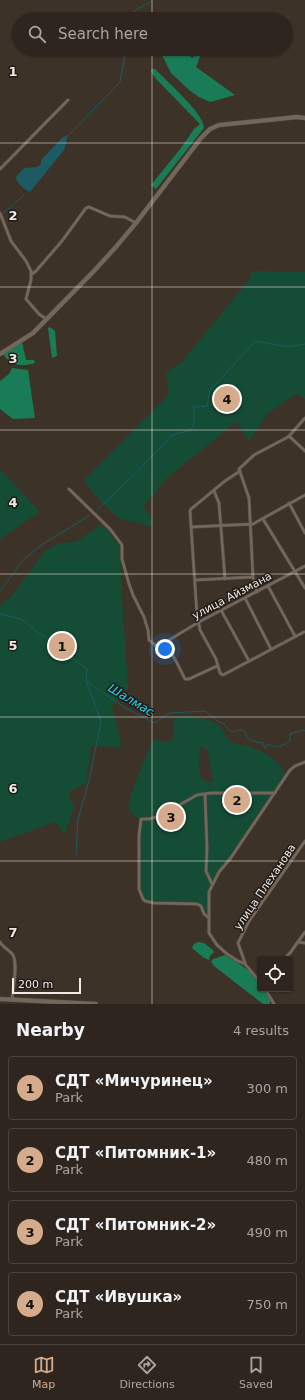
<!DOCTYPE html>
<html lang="en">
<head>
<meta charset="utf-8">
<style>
	:root { --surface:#2e261e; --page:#362e27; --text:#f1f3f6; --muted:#a7a5a4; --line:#49433c; --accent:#d6ab8b }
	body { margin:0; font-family:"DejaVu Sans",sans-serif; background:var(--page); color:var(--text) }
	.controls { position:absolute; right:12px; bottom:12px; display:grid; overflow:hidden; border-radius:4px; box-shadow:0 1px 3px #0004 }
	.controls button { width:36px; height:36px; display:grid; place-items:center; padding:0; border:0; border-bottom:1px solid var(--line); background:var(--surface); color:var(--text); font:20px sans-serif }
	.scale { position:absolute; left:12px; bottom:10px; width:69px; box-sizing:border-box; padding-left:4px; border:2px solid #f2ebe5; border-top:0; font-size:11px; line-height:14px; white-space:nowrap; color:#f2ebe5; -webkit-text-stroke:3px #201b17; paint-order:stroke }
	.you { position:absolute; left:165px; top:649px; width:14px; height:14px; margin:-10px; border:3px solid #fff; border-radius:50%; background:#1a73e8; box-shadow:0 0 0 6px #1a73e833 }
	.badge { display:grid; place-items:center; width:26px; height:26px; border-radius:50%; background:var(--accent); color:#111; font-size:13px; font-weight:700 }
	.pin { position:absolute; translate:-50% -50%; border:2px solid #fff; box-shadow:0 1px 4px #0006 }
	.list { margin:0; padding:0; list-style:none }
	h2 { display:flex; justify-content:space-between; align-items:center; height:52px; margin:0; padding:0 16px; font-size:17px }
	h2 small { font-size:13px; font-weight:400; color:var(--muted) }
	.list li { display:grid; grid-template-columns:26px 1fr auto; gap:12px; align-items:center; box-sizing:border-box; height:64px; margin:0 8px 8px; padding:0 8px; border:1px solid var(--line); border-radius:4px }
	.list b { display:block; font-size:15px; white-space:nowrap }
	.list p { margin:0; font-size:13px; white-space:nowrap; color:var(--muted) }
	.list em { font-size:13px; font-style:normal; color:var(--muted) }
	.icon { flex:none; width:22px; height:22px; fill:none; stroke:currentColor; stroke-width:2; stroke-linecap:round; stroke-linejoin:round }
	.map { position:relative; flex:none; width:305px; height:1004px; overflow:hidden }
	.search { position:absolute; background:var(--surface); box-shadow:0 1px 3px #0004; left:12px; right:12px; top:12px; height:44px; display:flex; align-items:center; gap:10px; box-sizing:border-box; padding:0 14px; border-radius:22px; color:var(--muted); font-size:15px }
	.sheet { height:340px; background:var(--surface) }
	nav { display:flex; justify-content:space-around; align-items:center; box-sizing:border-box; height:56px; border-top:1px solid var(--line); background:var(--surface); font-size:11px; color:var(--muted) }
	nav a { display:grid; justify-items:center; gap:2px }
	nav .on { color:var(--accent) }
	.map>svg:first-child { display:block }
	.green { fill:#154c36; fill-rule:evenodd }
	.forest { fill:#1a7c57 }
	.water { fill:#1d5a63 }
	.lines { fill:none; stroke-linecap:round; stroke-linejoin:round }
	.stream { stroke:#1d5a63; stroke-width:1 }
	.street-casing { stroke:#5a5048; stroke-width:3.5 }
	.secondary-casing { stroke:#5a5048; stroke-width:5 }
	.street { stroke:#73675c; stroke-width:2.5 }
	.secondary { stroke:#73675c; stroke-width:4 }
	.grid { fill:none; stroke:#f2ebe5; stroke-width:1; stroke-opacity:0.55 }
	.labels { text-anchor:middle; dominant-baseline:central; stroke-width:3; stroke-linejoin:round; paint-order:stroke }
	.street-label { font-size:11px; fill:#f2ebe5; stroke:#201b17 }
	.water-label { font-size:12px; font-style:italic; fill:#23d7ee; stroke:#201b17 }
	.grid-label { font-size:13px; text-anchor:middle; font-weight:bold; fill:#f2ebe5; stroke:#201b17; stroke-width:3; stroke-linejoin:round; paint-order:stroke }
</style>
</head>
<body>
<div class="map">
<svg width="305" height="1004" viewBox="0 0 305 1004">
	<rect width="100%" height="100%" fill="#3d3228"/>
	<!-- green -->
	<g class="green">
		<path d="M252 271 305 272V398L304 399 298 393 267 414 249 441 236 422 167 478 144 506 152 521V527L118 518 93 493 84 480 169 394 166 372 181 363 250 279Z"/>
		<path d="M0 469 40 512 0 539Z"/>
		<path d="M101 524 108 530 120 547 122 599 128 688 112 707 122 747 91 746 86 783 68 793 74 807 65 834 55 822 0 842V605L11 597 45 551 59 543 76 542Z"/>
		<path d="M186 716C203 719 223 720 227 739 234 744 240 744 248 746 262 751 280 760 285 774L212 885 209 892 208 916C203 914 204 908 200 905L154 902 144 899 140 893 139 877 141 819H138L134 814 130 812C125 799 148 754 153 739L168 742 172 740 174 734V718ZM201 746 208 751 213 779 212 783 202 780C198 768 198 758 201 746Z"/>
	</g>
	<!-- forest -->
	<g class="forest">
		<path d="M159 49H186L187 52 192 58 197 54 199 49H203L196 67 235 95 210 102 199 97 189 90 171 73Z"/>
		<path d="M151 69H155C166 81 204 113 204 128L156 189 151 185 181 148 194 129 200 124 156 79 151 72Z"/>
		<path d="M50 327 55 331 57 356 52 358 48 328Z"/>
		<path d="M22 342 26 360H34L35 363C21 367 11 366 3 354L9 351Z"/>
		<path d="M12 368 28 370 35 418 13 419 0 409V381L9 374Z"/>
		<path d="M198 942 204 943 213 950 214 952 210 956 209 960 204 958 192 948 194 944Z"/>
		<path d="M225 955C235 961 260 975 260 989H263L270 999V1004H263L214 966 211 962 213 959Z"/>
	</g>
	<!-- water -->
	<path class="water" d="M68 135 64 150 30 192C23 189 17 183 16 177L24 168 37 167 41 164V160L63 137Z"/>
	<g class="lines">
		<!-- stream -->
		<g class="stream">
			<path d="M132 19 133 12 153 0"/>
			<path d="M69 135 120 82 126 49"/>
			<path d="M2 214 23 196"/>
			<path d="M97 510 137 472 172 435 191 430 194 423V407L207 406 210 390 256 341 288 347 305 344"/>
			<path d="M0 591 23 560 40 546 90 515"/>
			<path d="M0 614 21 619 87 669 86 681 124 707 154 723 170 713 205 711 219 722 224 724 228 730 234 732C240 728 246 729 247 738L253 741H255L259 743 262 742 265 748 268 744C276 749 282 746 290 741V734L303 730 305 731"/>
			<path d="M76 855 78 819 90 777 101 721 86 681"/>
		</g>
		<!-- street casing -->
		<g class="street-casing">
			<g id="street">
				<path d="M0 169 68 100"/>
				<path d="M0 213 11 241 26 261 31 271V280L26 299 39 314 46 319"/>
				<path d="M32 274 36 271 62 241 86 208 89 207 110 216 125 217 136 223"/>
				<path d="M305 418 289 436 305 451"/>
				<path d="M240 471 225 481 191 509 190 511 197 615 200 630 216 659 220 673 223 675 304 632"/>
				<path d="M69 489 110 529 122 545V559L129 584 133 595 144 617 148 630 149 640 155 645 159 646 199 622 305 566"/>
				<path d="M214 491 219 503 225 579"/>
				<path d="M289 503 305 533"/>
				<path d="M263 519 305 588"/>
				<path d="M192 527 253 524 305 495"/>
				<path d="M195 580 253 577"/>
				<path d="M268 586 295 636"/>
				<path d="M257 592 253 577 249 498 239 469 254 455 290 436"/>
				<path d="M245 598 271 649"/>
				<path d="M221 610 249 661"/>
				<path d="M168 642 172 654 177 663 185 679H189L217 666"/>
				<path d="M205 794 207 848 206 871 212 884"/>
				<path d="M209 918 204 914 201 906 197 904 154 903 145 901 143 899 139 889V836L141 819H149L160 816 197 795 211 793H275"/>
				<path d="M0 942C3 948 10 950 13 955 18 965 13 988 12 999"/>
				<path d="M298 942 305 943"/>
				<path d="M284 959 290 953 305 932"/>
				<path d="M245 963 238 943 249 921 305 841"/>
				<path d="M260 982 245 964 238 961 227 954 217 945 209 933V892L219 872 230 859 290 770 295 766 305 762"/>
				<path d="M265 989 274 1004"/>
			</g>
		</g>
		<!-- secondary casing -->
		<g class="secondary-casing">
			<g id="secondary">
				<path d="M0 354 33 333 93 272 115 248 136 223 201 138 210 129 219 125 297 117 305 118"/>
				<path d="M0 999 96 1004"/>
			</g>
		</g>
		<!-- street -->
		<use href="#street" class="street"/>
		<!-- secondary -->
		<use href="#secondary" class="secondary"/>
	</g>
	<!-- grid -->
	<path class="grid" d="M152 0V19M152 49V1004M0 143H305M0 287H305M0 430H305M0 574H305M0 717H305M0 861H305"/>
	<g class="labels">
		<!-- street labels -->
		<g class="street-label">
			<text transform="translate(232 596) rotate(-28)">улица Айзмана</text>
			<text transform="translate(265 887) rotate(-56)">улица Плеханова</text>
		</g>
		<!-- water labels -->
		<g class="water-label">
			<text transform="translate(131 700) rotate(31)">Шалмас</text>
		</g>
	</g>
	<g class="grid-label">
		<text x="13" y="76">1</text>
		<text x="13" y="220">2</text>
		<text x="13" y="363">3</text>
		<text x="13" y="507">4</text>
		<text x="13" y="650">5</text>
		<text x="13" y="793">6</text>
		<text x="13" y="937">7</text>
	</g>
</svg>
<div class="controls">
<button><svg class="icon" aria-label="locate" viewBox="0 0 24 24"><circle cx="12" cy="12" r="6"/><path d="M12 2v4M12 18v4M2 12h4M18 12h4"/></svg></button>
</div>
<div class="scale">200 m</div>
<div class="you"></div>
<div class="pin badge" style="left:62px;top:646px">1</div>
<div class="pin badge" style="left:237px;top:800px">2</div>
<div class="pin badge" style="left:171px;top:817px">3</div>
<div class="pin badge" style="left:227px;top:399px">4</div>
<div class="search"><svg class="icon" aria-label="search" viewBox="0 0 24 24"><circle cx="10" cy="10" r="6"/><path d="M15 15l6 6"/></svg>Search here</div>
</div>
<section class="sheet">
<h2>Nearby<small>4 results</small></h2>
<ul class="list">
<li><span class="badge">1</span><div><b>СДТ «Мичуринец»</b><p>Park</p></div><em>300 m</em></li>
<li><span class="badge">2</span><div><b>СДТ «Питомник-1»</b><p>Park</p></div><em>480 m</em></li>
<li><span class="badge">3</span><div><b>СДТ «Питомник-2»</b><p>Park</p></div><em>490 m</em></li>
<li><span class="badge">4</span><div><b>СДТ «Ивушка»</b><p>Park</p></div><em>750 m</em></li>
</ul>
</section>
<nav>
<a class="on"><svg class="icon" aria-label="map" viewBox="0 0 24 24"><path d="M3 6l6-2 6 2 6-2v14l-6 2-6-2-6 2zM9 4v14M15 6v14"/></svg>Map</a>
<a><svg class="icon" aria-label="directions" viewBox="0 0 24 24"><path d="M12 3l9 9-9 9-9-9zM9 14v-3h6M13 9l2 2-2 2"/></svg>Directions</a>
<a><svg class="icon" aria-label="saved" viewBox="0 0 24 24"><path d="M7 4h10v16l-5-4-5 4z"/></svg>Saved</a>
</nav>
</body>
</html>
